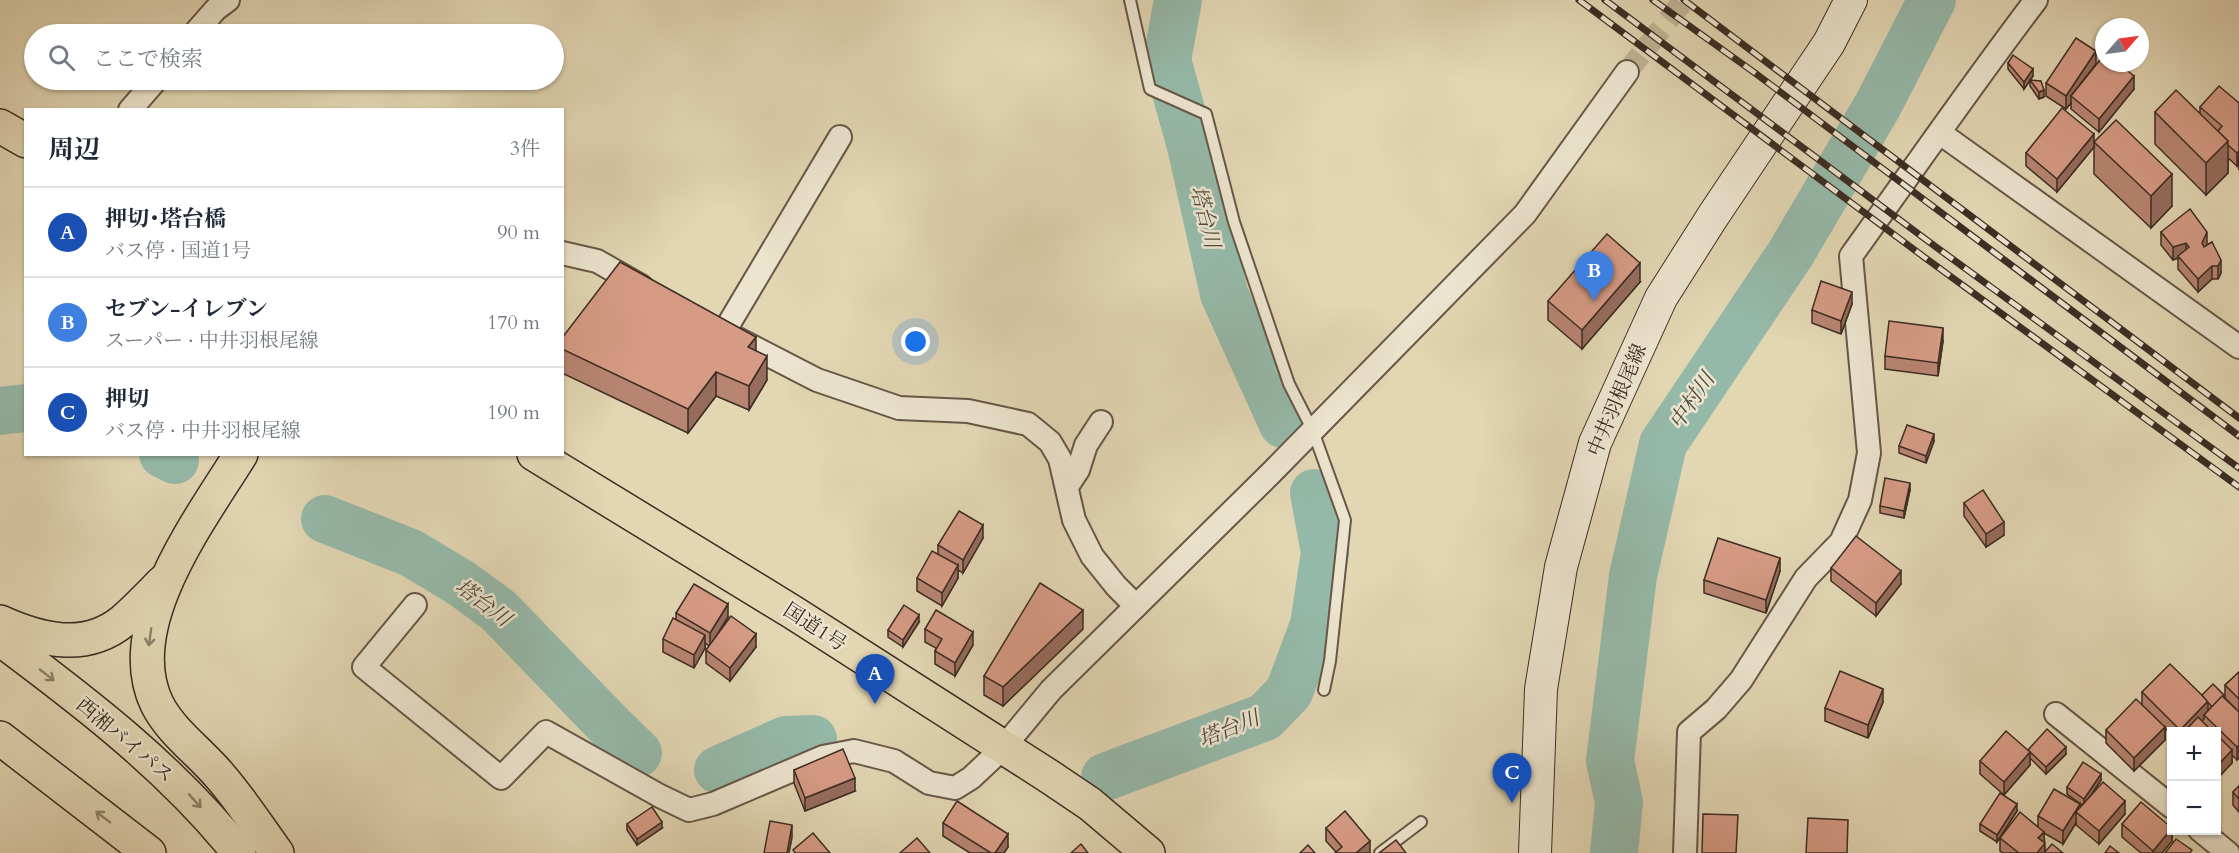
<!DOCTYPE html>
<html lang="ja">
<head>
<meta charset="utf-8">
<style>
	:root { --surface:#fff; --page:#f2f2f3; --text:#1f2937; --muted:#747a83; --line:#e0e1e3; --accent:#db2777 }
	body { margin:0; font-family:Cardo,"Noto Serif JP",serif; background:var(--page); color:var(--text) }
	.controls { position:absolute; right:18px; bottom:18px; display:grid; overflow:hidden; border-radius:0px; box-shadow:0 2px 4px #0004 }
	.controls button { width:54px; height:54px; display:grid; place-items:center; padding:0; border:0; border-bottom:2px solid var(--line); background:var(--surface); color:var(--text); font:30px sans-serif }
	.compass { position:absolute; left:2095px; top:18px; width:54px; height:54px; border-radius:50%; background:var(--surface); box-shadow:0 2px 4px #0004; rotate:62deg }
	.you { position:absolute; left:916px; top:342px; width:21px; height:21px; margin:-15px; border:4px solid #fff; border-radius:50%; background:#1a73e8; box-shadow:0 0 0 9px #1a73e833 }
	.badge { display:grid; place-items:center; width:39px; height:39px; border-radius:50%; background:var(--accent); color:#fff; font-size:20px; font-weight:700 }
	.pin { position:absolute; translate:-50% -50px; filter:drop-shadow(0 2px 3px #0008) }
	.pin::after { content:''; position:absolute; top:32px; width:21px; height:18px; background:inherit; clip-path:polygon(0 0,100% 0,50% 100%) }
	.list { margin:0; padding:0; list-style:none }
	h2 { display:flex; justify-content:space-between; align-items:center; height:78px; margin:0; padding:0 24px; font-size:26px }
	h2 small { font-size:20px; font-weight:400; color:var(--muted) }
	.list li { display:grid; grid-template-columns:39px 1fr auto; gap:18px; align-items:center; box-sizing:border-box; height:90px; padding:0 24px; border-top:2px solid var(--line) }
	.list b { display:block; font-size:22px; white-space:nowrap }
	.list p { margin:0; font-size:20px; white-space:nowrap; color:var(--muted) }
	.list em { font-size:20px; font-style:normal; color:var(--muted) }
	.icon { flex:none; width:33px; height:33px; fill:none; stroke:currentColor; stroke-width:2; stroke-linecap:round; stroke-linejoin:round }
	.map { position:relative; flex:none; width:2239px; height:853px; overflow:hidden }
	.search { position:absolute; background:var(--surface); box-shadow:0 2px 4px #0004; left:24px; top:24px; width:540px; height:66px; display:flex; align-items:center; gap:15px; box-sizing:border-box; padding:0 21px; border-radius:33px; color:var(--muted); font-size:22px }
	.panel { position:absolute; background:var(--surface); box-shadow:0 2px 4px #0004; left:24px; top:108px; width:540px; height:348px; border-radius:0px }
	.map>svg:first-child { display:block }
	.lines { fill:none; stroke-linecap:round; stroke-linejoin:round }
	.river { stroke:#95b9a9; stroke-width:48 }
	.street-tunnel { stroke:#c1b496; stroke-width:22; stroke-dasharray:22 11; stroke-linecap:butt }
	.lane-casing { stroke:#665747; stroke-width:14 }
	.street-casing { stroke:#665747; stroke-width:26 }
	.secondary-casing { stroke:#3c2d23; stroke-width:34 }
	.highway-casing { stroke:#3c2d23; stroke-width:36 }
	.lane { stroke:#ece4ce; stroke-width:10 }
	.street { stroke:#ece4ce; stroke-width:22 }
	.secondary { stroke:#ece4ce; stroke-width:32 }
	.highway { stroke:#e2d6b3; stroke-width:33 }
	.rail-casing { stroke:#3c2d23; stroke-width:7 }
	.rail { stroke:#ece4ce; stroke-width:4.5; stroke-dasharray:14; stroke-linecap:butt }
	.wall { fill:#b88572; stroke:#3c2d23; stroke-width:1.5 }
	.shaded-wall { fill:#966c5d; stroke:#3c2d23; stroke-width:1.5 }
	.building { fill:#d69b85; stroke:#3c2d23; stroke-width:1.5 }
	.oneway { stroke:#8f826b }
	.labels { text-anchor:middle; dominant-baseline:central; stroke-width:5; stroke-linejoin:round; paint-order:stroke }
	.street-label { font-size:20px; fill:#3c2d23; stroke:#ece4ce }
	.water-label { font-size:21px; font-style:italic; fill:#4e493e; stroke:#ece4ce }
</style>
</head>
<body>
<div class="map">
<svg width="2239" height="853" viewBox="0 0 2239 853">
	<rect width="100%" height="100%" fill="#e2d6b3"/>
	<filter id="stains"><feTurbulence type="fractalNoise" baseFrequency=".00333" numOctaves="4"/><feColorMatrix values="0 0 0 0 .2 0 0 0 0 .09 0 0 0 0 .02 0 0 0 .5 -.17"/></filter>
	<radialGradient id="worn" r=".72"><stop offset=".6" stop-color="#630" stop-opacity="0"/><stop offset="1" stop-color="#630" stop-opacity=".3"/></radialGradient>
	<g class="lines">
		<!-- river -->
		<g class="river">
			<path d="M1178 0 1167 60 1191 146 1224 294 1283 424"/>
			<path d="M0 411 26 408"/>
			<path d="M163 454 175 460"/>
			<path d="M325 519 411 553 461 583 499 611 608 724 638 753"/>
			<path d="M718 770 786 740 813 739"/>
			<path d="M1105 777 1265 717 1289 692 1314 625 1325 552 1314 493"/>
			<path d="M1614 853 1619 802 1610 761 1633 576 1663 444 1791 253 1878 105 1932 0"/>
		</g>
		<!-- street-tunnel -->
		<path class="street-tunnel" d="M1627 72 1684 0"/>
		<!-- lane casing -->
		<g class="lane-casing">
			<g id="lane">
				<path d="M1130 0 1150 89 1206 114 1234 222 1289 384 1313 431 1345 520 1330 661 1324 690"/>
				<path d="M1380 853 1421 822"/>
			</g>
		</g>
		<!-- street casing -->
		<g class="street-casing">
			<g id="street">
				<path d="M194 34 216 9 228 0"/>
				<path d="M130 110 156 80"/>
				<path d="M1940 133 2239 347"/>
				<path d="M562 253 597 261 641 286"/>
				<path d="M724 332 840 137"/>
				<path d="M730 335 817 380 899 408 968 411 1028 424 1050 442 1060 459 1074 520 1092 556 1116 586 1136 606"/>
				<path d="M1068 485 1078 470 1086 445 1101 422"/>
				<path d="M415 605 364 667 501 778 546 732 660 796 689 810 713 804 823 757 854 751 894 761 929 783 955 788 971 778 1003 748 1051 690 1273 471 1525 214 1627 72"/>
				<path d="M2056 714 2172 807"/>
				<path d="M2200 830 2228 853"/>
				<path d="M1685 853 1689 732 1716 709 1741 680 1806 578 1841 542 1860 500 1869 453 1851 256C1913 170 1972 84 2036 0"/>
			</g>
		</g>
		<!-- secondary casing -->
		<g class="secondary-casing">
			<path id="secondary" d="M1535 853 1541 689 1561 567 1595 443 1661 298 1713 216 1829 43 1851 0"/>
		</g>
		<!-- highway casing -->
		<g class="highway-casing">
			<g id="highway">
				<path d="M0 126 26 141"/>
				<path d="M241 454C201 519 119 625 157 704 171 732 200 752 220 776 241 800 258 827 277 853"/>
				<path d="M534 454 794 613 1050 777 1090 804 1148 853"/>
				<path d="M0 622C40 640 85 652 123 621 137 609 150 595 163 582"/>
				<path d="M0 639C86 703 172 769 239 853"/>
				<path d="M0 738 149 853"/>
			</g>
		</g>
		<!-- lane -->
		<use href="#lane" class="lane"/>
		<!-- street -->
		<use href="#street" class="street"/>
		<!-- secondary -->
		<use href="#secondary" class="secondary"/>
		<!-- highway -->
		<use href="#highway" class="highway"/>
		<!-- rail casing -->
		<g class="rail-casing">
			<g id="rail">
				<path d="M1579 0 1924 257 2239 487"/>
				<path d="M1605 0 1936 247 2239 468"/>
				<path d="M1653 0 1755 73 2239 436"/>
				<path d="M1684 0 2239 418"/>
			</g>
		</g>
		<!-- rail -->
		<use href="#rail" class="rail"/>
	</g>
	<!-- wall -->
	<g class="wall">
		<path d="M2008 63 2033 76 2024 89 2008 69Z"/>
		<path d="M2096 64 2134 89 2099 132 2071 109V103L2066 109 2046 96V83Z"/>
		<path d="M2030 80 2044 97 2039 99 2030 86Z"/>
		<path d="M2239 103V170L2238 165 2237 166 2228 158V173L2206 195 2155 144V112L2200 113V107Z"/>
		<path d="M2094 142 2172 206 2151 228 2094 174Z"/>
		<path d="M2094 147 2057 192 2026 166V153Z"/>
		<path d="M2161 232 2207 245 2212 242 2221 273 2218 279H2212L2198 292 2178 269V258L2173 260 2161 245Z"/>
		<path d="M1640 282 1582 349 1548 320V301Z"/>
		<path d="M1852 304 1841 334 1812 323V310Z"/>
		<path d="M562 338 756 351 767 380 749 410 716 396 688 433 562 373Z"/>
		<path d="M1943 341 1938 376 1885 369V356Z"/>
		<path d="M1934 441 1926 463 1899 453V446Z"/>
		<path d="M1910 490 1904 518 1880 513V506Z"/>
		<path d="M1964 503 2004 535 1986 547 1964 516Z"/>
		<path d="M983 538 963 573 958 570V578L942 606 917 591V578L938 554V545Z"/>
		<path d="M1831 568 1901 584 1876 616 1831 581Z"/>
		<path d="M1780 571 1766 613 1704 593V580Z"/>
		<path d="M676 613 728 617 717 635 756 647 730 681 706 663V650L709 646 705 643V648L694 668 663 652V639L676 620Z"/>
		<path d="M919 622 903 647 888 637V630Z"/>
		<path d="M925 629 973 645 955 676 935 664V651L936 648 925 642Z"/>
		<path d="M1083 629 1003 706 984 695V676Z"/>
		<path d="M2239 672V758L2237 760 2232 755V763L2217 779V732H2172V735L2165 728V740L2134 771 2106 743V730L2142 704V692L2224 697 2236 709 2225 698V685Z"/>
		<path d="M1883 702 1868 738 1825 721V708Z"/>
		<path d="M2028 750 2066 754 2046 774 2030 758V765L2004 795 1980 774V761Z"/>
		<path d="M794 770 855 791 805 811 794 783Z"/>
		<path d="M2101 780 2092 794 2125 814 2099 844 2076 825V823L2063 844 2044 833 2045 853H2063H2003L2000 851V838L2038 826V816L2080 808 2082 805 2067 794V787Z"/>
		<path d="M2239 786V812L2233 805V792Z"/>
		<path d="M2017 811 1997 842 1980 831V824Z"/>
		<path d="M943 823 1008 847 1004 853H970L943 836Z"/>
		<path d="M627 824 662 828 637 845 627 830Z"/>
		<path d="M2122 824 2172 831V841L2162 853H2141L2122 837Z"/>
		<path d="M1326 828 1370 853 1336 852 1326 841Z"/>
	</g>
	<!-- shaded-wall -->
	<g class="shaded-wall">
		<path d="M2096 51V64L2071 96V103L2066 109V96Z"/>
		<path d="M2033 69V76L2024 89V82Z"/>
		<path d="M2134 76V89L2099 132V119Z"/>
		<path d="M2044 90V97L2039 99V92Z"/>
		<path d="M2094 134V147L2057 192V179Z"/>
		<path d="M2228 141V173L2206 195V163Z"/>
		<path d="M2239 151 2238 165 2237 166V153Z"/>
		<path d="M2172 174V206L2151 228V196Z"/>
		<path d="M2207 232V245L2202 256V243Z"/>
		<path d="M2186 243V256H2178V258L2173 260V247Z"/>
		<path d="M2221 260V273L2218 279V266Z"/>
		<path d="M1640 263V282L1582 349V330Z"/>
		<path d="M2212 266V279L2198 292V279Z"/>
		<path d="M1852 292V304L1841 334V321Z"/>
		<path d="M1943 328V341L1938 376V363Z"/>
		<path d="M756 337V361L748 347Z"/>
		<path d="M767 356V380L749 410V386Z"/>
		<path d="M716 372V396L688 433V409Z"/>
		<path d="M1934 434V441L1926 463V456Z"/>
		<path d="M1910 483V490L1904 518V511Z"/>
		<path d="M2004 522V535L1986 547V534Z"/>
		<path d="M983 525V538L963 573V560Z"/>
		<path d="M1780 558V571L1766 613V600Z"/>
		<path d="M958 565V578L942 606V593Z"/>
		<path d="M1901 571V584L1876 616V603Z"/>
		<path d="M728 604V617L710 646V633Z"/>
		<path d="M1083 610V629L1003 706V687Z"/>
		<path d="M919 615V622L903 647V640Z"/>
		<path d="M973 632V645L955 676V663Z"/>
		<path d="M756 634V647L730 681V668Z"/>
		<path d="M705 635V648L694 668V655Z"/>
		<path d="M1883 689V702L1868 738V725Z"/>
		<path d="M2208 701V714L2204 715V719L2191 732H2180V730Z"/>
		<path d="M2165 727V740L2134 771V758Z"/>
		<path d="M2239 745V758L2237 760V747Z"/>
		<path d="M2066 747V754L2046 774V767Z"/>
		<path d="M2232 750V763L2217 779V766Z"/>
		<path d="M2030 752V765L2004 795V782Z"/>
		<path d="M2101 774V780L2084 806V799Z"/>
		<path d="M855 778V791L805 811V798Z"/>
		<path d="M2125 801V814L2099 844V831Z"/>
		<path d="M2017 804V811L1997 842V835Z"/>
		<path d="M2080 804V815L2076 812V823L2063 844V831Z"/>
		<path d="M662 822V828L637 845V839Z"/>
		<path d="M792 825V838L789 853H787Z"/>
		<path d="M2172 828V841L2162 853H2153V851Z"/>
		<path d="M2044 832 2045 853H2037L2038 838Z"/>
		<path d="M1008 834V847L1004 853H995Z"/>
		<path d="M1370 841V853H1356Z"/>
	</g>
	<!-- building -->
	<g class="building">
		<path d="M2076 38 2096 51 2066 96 2046 83Z"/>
		<path d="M2013 55 2033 69 2024 82 2008 63Z"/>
		<path d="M2104 55V63H2118L2134 76 2099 119 2071 96Z"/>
		<path d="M2030 80 2041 81 2044 90 2039 92Z"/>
		<path d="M2219 86 2239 103V151L2237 153 2228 145V141L2218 131 2222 126 2200 107Z"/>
		<path d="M2176 90 2228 141 2206 163 2155 112Z"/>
		<path d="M2062 108 2094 134 2057 179 2026 153Z"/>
		<path d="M2116 120 2172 174 2151 196 2094 142Z"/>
		<path d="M2190 209 2207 232 2202 243 2204 247 2212 242 2221 260 2218 266H2212L2198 279 2178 256 2189 247 2186 243 2173 247 2161 232Z"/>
		<path d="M1607 234 1640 263 1582 330 1548 301Z"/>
		<path d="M620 262 756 337 748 347 767 356 749 386 716 372 688 409 562 349V338Z"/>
		<path d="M1821 281 1852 292 1841 321 1812 310Z"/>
		<path d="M1889 321 1943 328 1938 363 1885 356Z"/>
		<path d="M1907 425 1934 434 1926 456 1899 446Z"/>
		<path d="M1885 478 1910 483 1904 511 1880 506Z"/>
		<path d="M1983 490 2004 522 1986 534 1964 503Z"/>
		<path d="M959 511 983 525 963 560 938 545Z"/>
		<path d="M1856 536 1901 571 1876 603 1831 568Z"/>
		<path d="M1718 538 1780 558 1766 600 1704 580Z"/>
		<path d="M932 551 958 565 942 593 917 578Z"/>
		<path d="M1040 583 1083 610 1003 687 984 676Z"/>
		<path d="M694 584 728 604 710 633 676 613Z"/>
		<path d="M904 605 919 615 903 640 888 630Z"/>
		<path d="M936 610 973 632 955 663 935 651 942 639 925 629Z"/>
		<path d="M731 616 756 634 730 668 706 650Z"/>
		<path d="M673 618 705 635 694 655 663 639Z"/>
		<path d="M2170 664 2208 701 2180 730 2142 692Z"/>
		<path d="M1840 671 1883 689 1868 725 1825 708Z"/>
		<path d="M2239 672V699L2225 685Z"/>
		<path d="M2213 684 2224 695 2212 707 2202 695Z"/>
		<path d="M2222 696 2239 712V745L2237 747 2204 715Z"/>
		<path d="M2136 699 2165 727 2134 758 2106 730Z"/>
		<path d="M2198 717 2213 732H2184Z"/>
		<path d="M2047 729 2066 747 2046 767 2028 750Z"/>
		<path d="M2006 731 2030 752 2004 782 1980 761Z"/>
		<path d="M2217 735 2232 750 2217 766Z"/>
		<path d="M843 749 855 778 805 798 794 770Z"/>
		<path d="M2083 762 2101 774 2084 799 2067 787Z"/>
		<path d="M2103 782 2125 801 2099 831 2076 812Z"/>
		<path d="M2239 786V799L2233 792Z"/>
		<path d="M2054 789 2080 804 2063 831 2038 816Z"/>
		<path d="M2000 793 2017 804 1997 835 1980 824Z"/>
		<path d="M957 801 1008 834 995 853H991L943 823Z"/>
		<path d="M2141 802 2172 828 2153 851 2122 824Z"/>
		<path d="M652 807 662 822 637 839 627 824Z"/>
		<path d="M1345 811 1370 841 1356 853H1335L1342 847 1326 828Z"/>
		<path d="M2020 812 2044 832 2038 838 2045 843 2037 853H2019L2000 838Z"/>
		<path d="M1703 814 1738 815 1736 853H1702Z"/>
		<path d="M1808 818 1848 820 1847 853H1806Z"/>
		<path d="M770 821 792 825 787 853H764Z"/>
		<path d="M813 833 830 853H795L793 850Z"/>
		<path d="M917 838 930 853H900Z"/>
		<path d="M2176 839 2192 850 2190 853H2165Z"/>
		<path d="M1396 840 1406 853H1379Z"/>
		<path d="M1081 844 1088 853H1071Z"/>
		<path d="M2052 844 2063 853H2044Z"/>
		<path d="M1308 845 1315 853H1300Z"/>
		<path d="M2110 846 2119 853H2105Z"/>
	</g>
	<!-- one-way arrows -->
	<defs><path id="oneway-shaft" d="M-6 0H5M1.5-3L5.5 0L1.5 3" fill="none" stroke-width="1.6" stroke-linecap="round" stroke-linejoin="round" transform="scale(1.5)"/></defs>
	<g class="oneway">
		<use href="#oneway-shaft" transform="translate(150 637) rotate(98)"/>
		<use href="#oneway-shaft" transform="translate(47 675) rotate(38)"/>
		<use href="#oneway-shaft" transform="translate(195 801) rotate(48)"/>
		<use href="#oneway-shaft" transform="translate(103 817) rotate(-143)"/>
	</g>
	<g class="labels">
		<!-- street labels -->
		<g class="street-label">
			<text transform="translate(1617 400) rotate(-67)">中井羽根尾線</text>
			<text transform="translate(815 627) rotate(33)">国道1号</text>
			<text transform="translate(125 740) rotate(40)">西湘バイパス</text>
		</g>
		<!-- water labels -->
		<g class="water-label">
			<text transform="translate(1205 217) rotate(76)">塔台川</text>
			<text transform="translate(1692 401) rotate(-56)">中村川</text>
			<text transform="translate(483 603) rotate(37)">塔台川</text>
			<text transform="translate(1229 729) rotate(-22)">塔台川</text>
		</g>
	</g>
	<rect width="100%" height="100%" filter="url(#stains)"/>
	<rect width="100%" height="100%" fill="url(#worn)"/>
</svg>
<div class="controls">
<button>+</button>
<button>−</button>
</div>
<svg class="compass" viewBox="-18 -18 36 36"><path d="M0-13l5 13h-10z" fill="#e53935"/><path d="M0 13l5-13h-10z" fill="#747a83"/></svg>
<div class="you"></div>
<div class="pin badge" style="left:875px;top:704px;background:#1a4fb4">A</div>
<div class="pin badge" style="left:1594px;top:301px;background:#3f7fe0">B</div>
<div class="pin badge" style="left:1512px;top:803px;background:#1a4fb4">C</div>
<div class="search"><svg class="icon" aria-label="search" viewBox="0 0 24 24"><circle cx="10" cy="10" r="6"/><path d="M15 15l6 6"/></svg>ここで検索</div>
<section class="panel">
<h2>周辺<small>3件</small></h2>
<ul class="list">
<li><span class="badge" style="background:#1a4fb4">A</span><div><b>押切･塔台橋</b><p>バス停 · 国道1号</p></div><em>90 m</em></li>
<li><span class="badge" style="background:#3f7fe0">B</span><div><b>セブン-イレブン</b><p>スーパー · 中井羽根尾線</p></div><em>170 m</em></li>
<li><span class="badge" style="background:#1a4fb4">C</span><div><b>押切</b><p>バス停 · 中井羽根尾線</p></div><em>190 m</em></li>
</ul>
</section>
</div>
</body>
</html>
